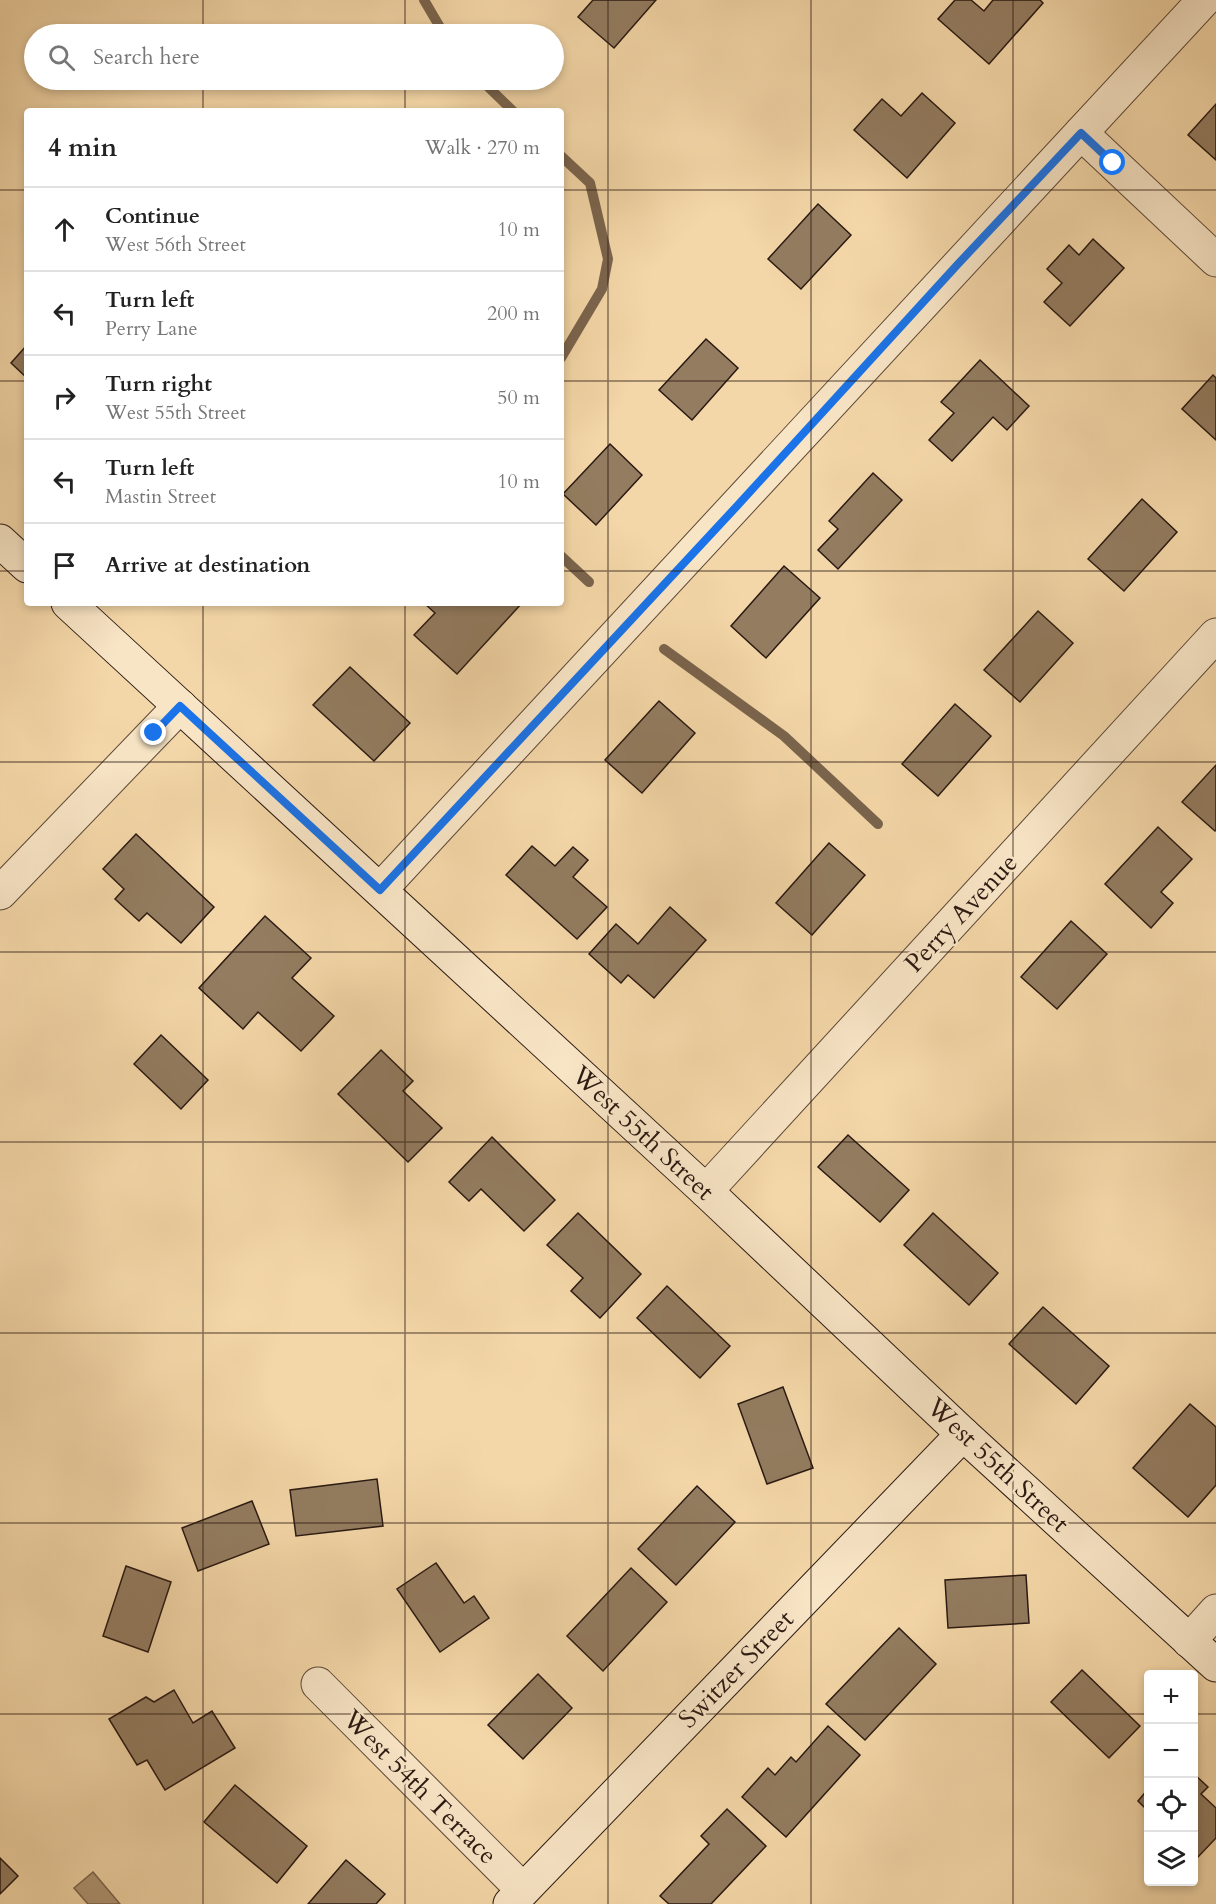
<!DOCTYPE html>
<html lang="en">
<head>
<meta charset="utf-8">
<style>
	:root { --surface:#fff; --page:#f6f6f6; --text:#222; --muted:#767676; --line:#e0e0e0 }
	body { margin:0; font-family:Cardo,serif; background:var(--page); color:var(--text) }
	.controls { position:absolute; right:18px; bottom:18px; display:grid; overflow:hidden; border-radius:6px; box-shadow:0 3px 9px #0003 }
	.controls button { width:54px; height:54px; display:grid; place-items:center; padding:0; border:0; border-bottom:2px solid var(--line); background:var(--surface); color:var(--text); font:30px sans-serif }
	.stop { position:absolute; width:18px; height:18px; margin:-14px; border:4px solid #1a73e8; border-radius:50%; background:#fff }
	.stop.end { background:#1a73e8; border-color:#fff; box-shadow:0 2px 6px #0008 }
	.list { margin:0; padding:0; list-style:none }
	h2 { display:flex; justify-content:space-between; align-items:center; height:78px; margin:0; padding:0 24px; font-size:26px }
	h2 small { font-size:20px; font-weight:400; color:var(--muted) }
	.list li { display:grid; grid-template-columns:39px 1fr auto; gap:18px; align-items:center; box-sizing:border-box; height:84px; padding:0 24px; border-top:2px solid var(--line) }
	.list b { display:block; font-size:22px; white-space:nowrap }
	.list p { margin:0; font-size:20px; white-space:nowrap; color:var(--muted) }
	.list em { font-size:20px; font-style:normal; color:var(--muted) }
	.icon { flex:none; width:33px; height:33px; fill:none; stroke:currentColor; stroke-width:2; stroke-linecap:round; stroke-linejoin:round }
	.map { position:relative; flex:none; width:1216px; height:1904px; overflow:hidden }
	.search { position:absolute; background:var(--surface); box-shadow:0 3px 9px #0003; left:24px; top:24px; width:540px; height:66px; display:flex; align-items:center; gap:15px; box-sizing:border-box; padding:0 21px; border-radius:33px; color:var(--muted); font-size:22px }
	.panel { position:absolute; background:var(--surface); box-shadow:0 3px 9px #0003; left:24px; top:108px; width:540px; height:498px; border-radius:6px }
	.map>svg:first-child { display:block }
	.water { fill:#af9675; stroke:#7a644d; stroke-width:1.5 }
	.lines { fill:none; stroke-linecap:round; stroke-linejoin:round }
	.stream { stroke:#7a644d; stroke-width:10 }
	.building { fill:#937c60; stroke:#2a1912; stroke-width:1.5 }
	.street-casing { stroke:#5c4838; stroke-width:35 }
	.secondary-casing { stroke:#2a1912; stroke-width:35 }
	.street { stroke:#f8e5c6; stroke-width:33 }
	.secondary { stroke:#f8e5c6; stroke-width:33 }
	.route { stroke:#1a73e8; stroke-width:8 }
	.grid { fill:none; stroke:#2a1912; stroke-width:1.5; stroke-opacity:0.55 }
	.labels { text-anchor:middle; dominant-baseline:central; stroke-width:5; stroke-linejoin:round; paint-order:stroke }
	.street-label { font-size:26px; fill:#2a1912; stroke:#f8e5c6 }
</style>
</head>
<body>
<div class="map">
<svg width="1216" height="1904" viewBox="0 0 1216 1904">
	<rect width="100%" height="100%" fill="#f4d7a8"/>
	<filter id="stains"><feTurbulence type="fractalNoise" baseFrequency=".00333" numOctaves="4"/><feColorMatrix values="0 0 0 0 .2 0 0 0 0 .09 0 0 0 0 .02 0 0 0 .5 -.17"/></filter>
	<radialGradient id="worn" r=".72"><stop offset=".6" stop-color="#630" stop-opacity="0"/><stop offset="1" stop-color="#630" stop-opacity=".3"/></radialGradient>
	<!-- water -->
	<path class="water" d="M93 1872 120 1904H88L74 1888Z"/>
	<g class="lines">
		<!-- stream -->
		<g class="stream">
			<path d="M424 0 444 34"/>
			<path d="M481 80 513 111"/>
			<path d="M561 156 590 183 608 259 602 289 561 358"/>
			<path d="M561 556 589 582"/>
			<path d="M664 649 784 736 878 824"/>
		</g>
	</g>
	<!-- building -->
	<g class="building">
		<path d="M593 0H656L614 48 578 17Z"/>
		<path d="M955 0H971L984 11 993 0H1040L1043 3 989 64 938 19Z"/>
		<path d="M922 93 955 123 907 178 854 130 882 99 901 116Z"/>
		<path d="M1216 104V160L1188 135Z"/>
		<path d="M818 204 851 235 801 289 768 259Z"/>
		<path d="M1093 239 1124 268 1070 326 1044 302 1062 283 1047 269 1069 245 1079 255Z"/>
		<path d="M706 339 738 368 692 420 659 390Z"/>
		<path d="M27 345V378L11 363Z"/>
		<path d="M980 360 1029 406 1007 430 993 417 952 461 929 440 954 413 941 402Z"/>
		<path d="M1213 375 1216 378V440L1182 409Z"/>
		<path d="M610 444 642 475 596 525 563 494Z"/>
		<path d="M873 473 902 500 838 569 818 550 838 529 829 521Z"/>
		<path d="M1142 499 1177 532 1124 591 1088 559Z"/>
		<path d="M784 566 820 598 766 658 731 626Z"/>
		<path d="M424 603H522L457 674 414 635 435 613Z"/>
		<path d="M1038 611 1073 643 1020 702 984 670Z"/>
		<path d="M350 667 410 723 374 761 313 705Z"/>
		<path d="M659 701 695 733 642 793 605 760Z"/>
		<path d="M955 704 991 736 938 796 902 764Z"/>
		<path d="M1216 765V830L1215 831 1182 802Z"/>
		<path d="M1158 827 1192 859 1161 892 1173 903 1151 928 1105 884Z"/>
		<path d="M136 834 214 907 181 943 147 913 139 921 115 899 124 889 103 869Z"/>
		<path d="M829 843 865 875 812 935 776 903Z"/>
		<path d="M532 846 555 866 573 847 588 860 573 877 607 907 577 939 506 875Z"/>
		<path d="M670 907 706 940 654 998 628 975 621 983 589 954 616 924 638 944Z"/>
		<path d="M265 916 311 958 292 978 334 1016 301 1051 258 1012 243 1029 199 988Z"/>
		<path d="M1071 921 1107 954 1057 1009 1021 977Z"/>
		<path d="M161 1035 208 1080 181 1109 134 1064Z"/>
		<path d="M381 1050 413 1081 403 1091 442 1128 408 1162 338 1094Z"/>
		<path d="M848 1135 909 1190 880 1222 818 1167Z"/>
		<path d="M492 1137 555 1200 524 1231 481 1189 469 1201 449 1182Z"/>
		<path d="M578 1213 641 1274 600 1318 571 1291 583 1278 547 1245Z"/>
		<path d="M933 1213 998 1273 969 1305 904 1245Z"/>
		<path d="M667 1286 730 1346 700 1378 637 1318Z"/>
		<path d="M1043 1307 1109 1366 1076 1404 1009 1344Z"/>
		<path d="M783 1387 813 1468 767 1484 738 1404Z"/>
		<path d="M1190 1404 1216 1427V1485L1188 1517 1133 1468Z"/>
		<path d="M377 1479 383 1526 296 1536 290 1490Z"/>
		<path d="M697 1486 735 1522 676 1585 638 1549Z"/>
		<path d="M252 1501 269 1544 198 1571 182 1528Z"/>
		<path d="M436 1563 464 1603 474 1596 489 1618 440 1652 397 1589Z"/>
		<path d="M126 1566 171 1582 148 1652 103 1636Z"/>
		<path d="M631 1568 667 1602 603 1671 567 1636Z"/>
		<path d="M1026 1575 1029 1623 948 1628 945 1580Z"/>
		<path d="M899 1628 936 1664 865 1740 826 1704Z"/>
		<path d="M1082 1670 1140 1726 1109 1758 1051 1702Z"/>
		<path d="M538 1674 572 1708 523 1759 488 1725Z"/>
		<path d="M174 1690 193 1723 212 1711 235 1748 165 1790 147 1760 137 1765 109 1719 146 1697 154 1702Z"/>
		<path d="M828 1726 860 1755 786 1837 742 1797 768 1768 775 1775 791 1757 796 1762Z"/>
		<path d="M1194 1774 1208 1787 1201 1794 1216 1808V1838L1198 1857 1194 1853Z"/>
		<path d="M235 1785 307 1846 277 1883 204 1822Z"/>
		<path d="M1148 1789V1811L1138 1801Z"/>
		<path d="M727 1809 766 1846 711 1904H669L660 1896 709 1844 701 1836Z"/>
		<path d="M0 1858 18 1876 0 1894Z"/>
		<path d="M346 1860 385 1894 376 1904H308Z"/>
	</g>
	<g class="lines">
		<!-- street casing -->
		<g class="street-casing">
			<g id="street">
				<path d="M1081 133 1216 260"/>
				<path d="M380 890 1204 0"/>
				<path d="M0 893 180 706"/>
				<path d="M706 1191 1216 635"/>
				<path d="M1189 1641 1216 1611"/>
				<path d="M318 1684 523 1890"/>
			</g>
		</g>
		<!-- secondary casing -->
		<g class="secondary-casing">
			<g id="secondary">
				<path d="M0 541 27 566"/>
				<path d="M68 603 706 1191 963 1434 1216 1665"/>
				<path d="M510 1904 963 1434"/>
			</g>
		</g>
		<!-- street -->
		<use href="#street" class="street"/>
		<!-- secondary -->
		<use href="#secondary" class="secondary"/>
	</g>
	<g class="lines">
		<!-- route -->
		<path class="route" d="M154 733 180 706 380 890 737 506 958 264 1081 133 1113 163"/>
	</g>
	<!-- grid -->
	<path class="grid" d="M203 0V34M405 0V34M608 0V1904M811 0V1904M1013 0V1904M203 80V111M405 80V111M0 190H27M561 190H1216M0 381H27M561 381H1216M0 571H27M561 571H1216M203 603V1904M405 603V1904M0 762H1216M0 952H1216M0 1142H1216M0 1333H1216M0 1523H1216M0 1714H1148M1194 1714H1216"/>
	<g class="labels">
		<!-- street labels -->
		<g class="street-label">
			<text transform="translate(961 913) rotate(-47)">Perry Avenue</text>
			<text transform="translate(643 1133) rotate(43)">West 55th Street</text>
			<text transform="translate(998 1465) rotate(43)">West 55th Street</text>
			<text transform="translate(736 1669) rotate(-46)">Switzer Street</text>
			<text transform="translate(420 1787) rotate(45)">West 54th Terrace</text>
		</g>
	</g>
	<rect width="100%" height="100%" filter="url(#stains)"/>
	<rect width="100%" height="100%" fill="url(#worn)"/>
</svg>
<div class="controls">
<button>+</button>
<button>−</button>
<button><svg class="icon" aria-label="locate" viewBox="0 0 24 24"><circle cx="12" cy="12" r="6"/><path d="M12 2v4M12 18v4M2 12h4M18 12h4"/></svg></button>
<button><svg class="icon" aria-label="layers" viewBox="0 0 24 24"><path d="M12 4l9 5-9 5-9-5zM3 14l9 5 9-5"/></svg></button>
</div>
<div class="stop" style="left:1113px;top:163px"></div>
<div class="stop end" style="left:154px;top:733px"></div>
<div class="search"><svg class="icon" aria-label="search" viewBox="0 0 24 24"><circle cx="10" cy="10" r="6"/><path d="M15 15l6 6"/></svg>Search here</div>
<section class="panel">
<h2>4 min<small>Walk · 270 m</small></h2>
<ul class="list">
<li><svg class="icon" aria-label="ahead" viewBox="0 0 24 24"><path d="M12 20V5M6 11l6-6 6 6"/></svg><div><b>Continue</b><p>West 56th Street</p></div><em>10 m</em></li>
<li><svg class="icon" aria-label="left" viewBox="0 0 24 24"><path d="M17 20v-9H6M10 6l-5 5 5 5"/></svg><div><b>Turn left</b><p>Perry Lane</p></div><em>200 m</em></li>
<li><svg class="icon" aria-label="right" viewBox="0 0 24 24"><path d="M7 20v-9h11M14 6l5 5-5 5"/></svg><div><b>Turn right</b><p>West 55th Street</p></div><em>50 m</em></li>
<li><svg class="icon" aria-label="left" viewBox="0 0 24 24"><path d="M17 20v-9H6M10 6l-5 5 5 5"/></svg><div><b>Turn left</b><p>Mastin Street</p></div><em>10 m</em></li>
<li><svg class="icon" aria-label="arrive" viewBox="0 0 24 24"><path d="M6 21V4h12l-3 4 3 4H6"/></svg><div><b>Arrive at destination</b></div></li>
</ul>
</section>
</div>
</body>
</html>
